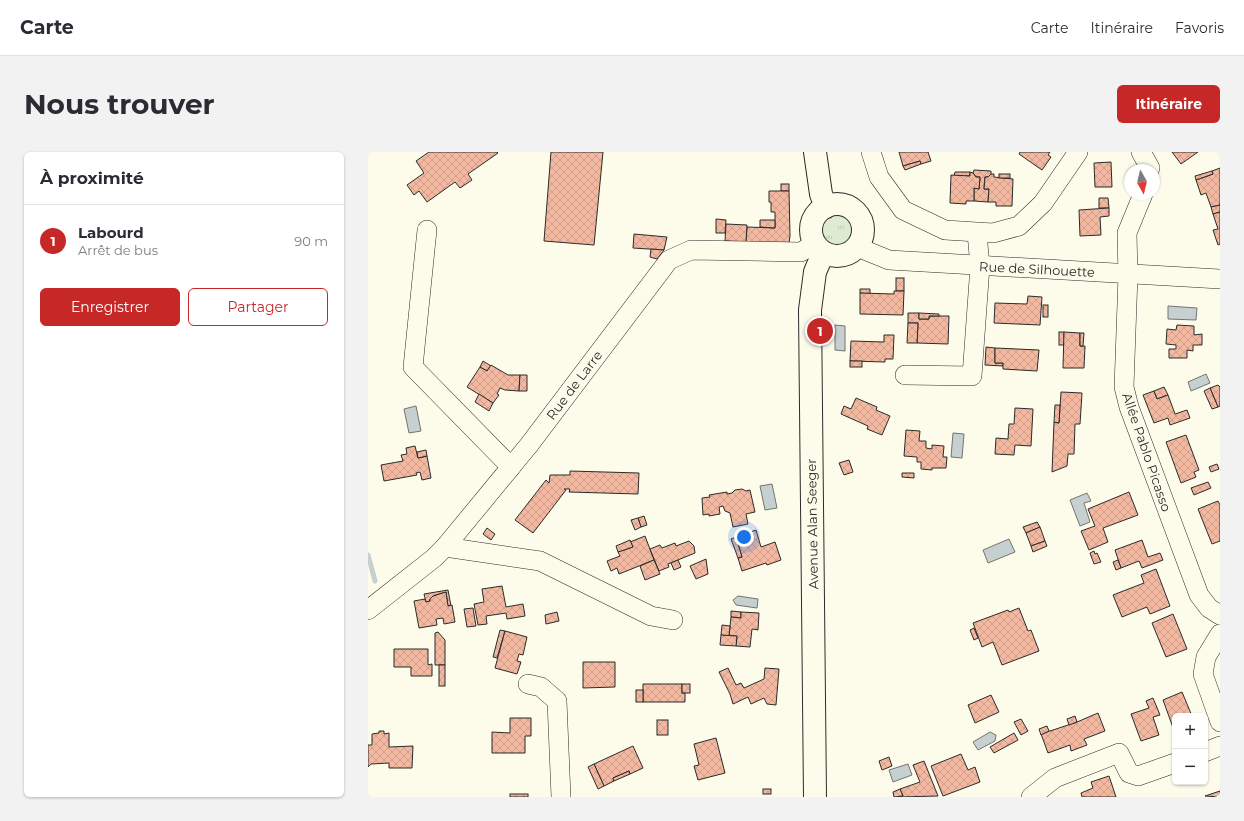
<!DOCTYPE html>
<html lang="fr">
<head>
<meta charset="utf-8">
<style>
	:root { --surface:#fff; --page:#f2f2f3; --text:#2b2b33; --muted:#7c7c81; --line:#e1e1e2; --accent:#c62828 }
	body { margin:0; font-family:Montserrat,sans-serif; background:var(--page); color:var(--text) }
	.controls { position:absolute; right:12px; bottom:12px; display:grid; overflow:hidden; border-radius:6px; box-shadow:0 1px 3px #0004 }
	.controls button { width:36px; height:36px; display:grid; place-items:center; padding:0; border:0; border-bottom:1px solid var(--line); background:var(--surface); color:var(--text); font:20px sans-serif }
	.compass { position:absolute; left:756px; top:12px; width:36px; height:36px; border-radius:50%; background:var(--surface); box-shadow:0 1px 3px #0004; rotate:172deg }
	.you { position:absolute; left:376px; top:385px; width:14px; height:14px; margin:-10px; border:3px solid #fff; border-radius:50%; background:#1a73e8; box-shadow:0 0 0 6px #1a73e833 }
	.badge { display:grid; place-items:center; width:26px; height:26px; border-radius:50%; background:var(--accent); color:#fff; font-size:13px; font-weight:700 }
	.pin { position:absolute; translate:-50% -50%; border:2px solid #fff; box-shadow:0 1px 4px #0006 }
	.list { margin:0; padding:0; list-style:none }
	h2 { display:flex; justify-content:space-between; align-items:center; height:52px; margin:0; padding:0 16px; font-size:17px }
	h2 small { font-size:13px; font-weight:400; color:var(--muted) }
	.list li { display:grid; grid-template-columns:26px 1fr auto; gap:12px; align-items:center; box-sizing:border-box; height:72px; padding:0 16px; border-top:1px solid var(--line) }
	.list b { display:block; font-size:15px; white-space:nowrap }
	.list p { margin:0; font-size:13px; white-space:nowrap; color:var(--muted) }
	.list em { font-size:13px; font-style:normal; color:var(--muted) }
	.actions { display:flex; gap:8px; padding:12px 16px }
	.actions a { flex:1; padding:9px 0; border:1px solid var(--accent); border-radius:6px; text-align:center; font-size:14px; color:var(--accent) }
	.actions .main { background:var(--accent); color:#fff }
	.map { position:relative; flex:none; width:852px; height:645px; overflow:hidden; border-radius:6px }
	header { display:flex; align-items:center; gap:24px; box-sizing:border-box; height:56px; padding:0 20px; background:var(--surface); border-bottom:1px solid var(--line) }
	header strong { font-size:19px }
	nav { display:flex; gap:22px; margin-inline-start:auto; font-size:14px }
	.intro { display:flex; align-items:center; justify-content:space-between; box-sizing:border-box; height:96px; padding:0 24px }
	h1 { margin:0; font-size:28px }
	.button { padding:10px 18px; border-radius:6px; background:var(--accent); color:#fff; font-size:14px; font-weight:700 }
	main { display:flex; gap:24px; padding:0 24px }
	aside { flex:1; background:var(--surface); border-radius:6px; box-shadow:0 1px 3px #0004 }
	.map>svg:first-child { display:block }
	.grass { fill:url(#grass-tufts); stroke:#74746e }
	.water { fill:#c7d0d0; stroke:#74746e }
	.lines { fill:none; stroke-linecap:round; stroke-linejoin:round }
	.stream { stroke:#c7d0d0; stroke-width:5 }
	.building { fill:url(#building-cross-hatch); stroke:#2b2b2b }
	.minor-casing { stroke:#2b2b2b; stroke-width:20 }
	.major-casing { stroke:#2b2b2b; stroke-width:24 }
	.minor { stroke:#fdfbea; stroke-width:19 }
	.major { stroke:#fdfbea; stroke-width:22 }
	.labels { text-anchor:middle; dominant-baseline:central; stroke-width:3; stroke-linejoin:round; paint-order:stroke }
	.street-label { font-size:13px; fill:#2b2b2b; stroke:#fdfbea }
</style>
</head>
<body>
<header>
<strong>Carte</strong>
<nav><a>Carte</a><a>Itinéraire</a><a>Favoris</a></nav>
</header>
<div class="intro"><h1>Nous trouver</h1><a class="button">Itinéraire</a></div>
<main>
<aside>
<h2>À proximité<small></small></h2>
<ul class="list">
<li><span class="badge">1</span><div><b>Labourd</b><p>Arrêt de bus</p></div><em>90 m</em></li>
</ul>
<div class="actions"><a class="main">Enregistrer</a><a>Partager</a></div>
</aside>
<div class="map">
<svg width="852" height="645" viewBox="0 0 852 645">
	<defs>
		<pattern id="grass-tufts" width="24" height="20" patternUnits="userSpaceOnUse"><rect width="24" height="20" fill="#deebd1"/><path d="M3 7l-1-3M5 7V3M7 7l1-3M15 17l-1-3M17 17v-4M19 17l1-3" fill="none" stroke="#bfcab4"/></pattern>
		<pattern id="building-cross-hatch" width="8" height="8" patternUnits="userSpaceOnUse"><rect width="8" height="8" fill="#f2b8a0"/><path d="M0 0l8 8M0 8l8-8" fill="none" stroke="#d09e8a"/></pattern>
	</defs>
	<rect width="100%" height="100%" fill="#fdfbea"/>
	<!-- grass -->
	<circle class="grass" cx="469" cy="78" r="20"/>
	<!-- water -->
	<g class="water">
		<path d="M800 154 829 156 828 168 800 167Z"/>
		<path d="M467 173 477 174V199L467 198Z"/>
		<path d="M838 222 842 231 823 239 820 230Z"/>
		<path d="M48 254 53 279 41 281 36 257Z"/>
		<path d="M585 281 596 282 594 306 583 305Z"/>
		<path d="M404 332 409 356 397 358 392 334Z"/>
		<path d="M719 341 723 349 716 351 722 370 712 374 702 348Z"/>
		<path d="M641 387 647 400 620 411 615 398Z"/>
		<path d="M370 444 390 447 389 456 368 453 365 448Z"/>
		<path d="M622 580 628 583 627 589 610 598 605 590Z"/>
		<path d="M540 612 544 623 525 630 521 618Z"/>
	</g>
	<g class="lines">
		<!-- stream -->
		<path class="stream" d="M0 403 7 429"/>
	</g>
	<!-- building -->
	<g class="building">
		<path d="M61 0H129L130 1 100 22 104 28 92 36 87 30 59 50 51 39 46 43 39 33 56 21 48 9Z"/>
		<path d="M183 0H235L226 93 176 89Z"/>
		<path d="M531 0H560L563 9 553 12 552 9 535 14Z"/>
		<path d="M652 0H682L680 3 683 5 674 18 651 2Z"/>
		<path d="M804 0H830L813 12Z"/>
		<path d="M552 9 553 12 537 18 535 14Z"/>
		<path d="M743 10 744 35H727L726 11Z"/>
		<path d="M852 16V53L843 55 838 41 833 43 828 28 845 22 844 19Z"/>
		<path d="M606 18 623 19V22L620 25H617L616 37H621L620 50 606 49V36L611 37 612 25H608L605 21Z"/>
		<path d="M844 19 845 22 828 28 827 24Z"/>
		<path d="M587 20H602V24H586Z"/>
		<path d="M602 20 605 21 608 25H612L611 37 606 36V49H598V52L582 51 583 23 602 24Z"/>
		<path d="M623 22H626V25L645 27 644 54H628V50H620L621 37H616L617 25H620Z"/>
		<rect x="631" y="22" width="11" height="4"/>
		<rect x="413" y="32" width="8" height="7"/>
		<path d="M401 39H421L422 84 421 91 378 90 379 75 407 76V60H403V50H401Z"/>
		<path d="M731 46H740L741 56H731Z"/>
		<path d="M852 53V60L845 62 843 55Z"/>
		<path d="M741 56V64L732 65 733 83 712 84 711 58Z"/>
		<path d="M852 60V92L850 93 845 78 850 77 845 62Z"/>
		<path d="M348 67 358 68 357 81H348Z"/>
		<path d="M392 68H407V76L392 75Z"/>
		<path d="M358 72 379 73 378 90 357 89Z"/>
		<path d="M266 82 299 85 296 98 265 96Z"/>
		<path d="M283 97 296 98 289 107 282 105Z"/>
		<rect x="528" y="126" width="8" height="13"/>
		<path d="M492 137H502V142L492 141Z"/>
		<path d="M526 139H536L535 163 492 162V141L526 142Z"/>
		<path d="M660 144 674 145 672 173 626 171 627 151 659 152Z"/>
		<rect x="675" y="153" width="5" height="12"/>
		<path d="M540 161H551V167H561V164H581L580 192 549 191 550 171H540Z"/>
		<path d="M551 161 571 162V164H561V167H551Z"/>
		<path d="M540 171H550L549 191H539Z"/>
		<path d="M809 173 826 174V183L834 182V193H825V199L819 198V206H801V197H808V193L798 192 799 177 808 178Z"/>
		<rect x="691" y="180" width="5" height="13"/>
		<path d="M696 180 712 181V194H717L716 216H695Z"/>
		<path d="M712 181H716L715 194H712Z"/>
		<path d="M516 183H526L525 207H517V210L482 209 483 189 516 190Z"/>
		<path d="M618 195 627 196V211H635V214L617 213Z"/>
		<path d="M627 196 671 198 669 219 635 217V211H627Z"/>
		<path d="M115 209 123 214 119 219 112 215Z"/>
		<rect x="482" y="209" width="12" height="6"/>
		<path d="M123 213 140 223H152L151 239 137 238 132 236 129 242 131 243 125 251 99 235 112 215 119 219Z"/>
		<path d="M152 223H159V239H151Z"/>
		<path d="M850 233 852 235V254L850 255 842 236Z"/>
		<path d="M796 235 800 243 789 247 786 239Z"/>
		<path d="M842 236 850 255 844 257 836 239Z"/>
		<path d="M786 239 789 247 800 243 807 262 819 258 822 266 802 273 800 266 786 271 775 243Z"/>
		<path d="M693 240 714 241 712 272H707L706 302H700L699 314 684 320 686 270 691 271Z"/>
		<path d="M111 242 125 251 121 259 107 250Z"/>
		<path d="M488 246 509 255 508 258 522 264 514 283 499 277 500 274 473 262 476 254 483 257Z"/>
		<path d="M687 253H692L691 271 686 270Z"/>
		<path d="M647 256 665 257 663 294 647 293 646 303 627 302 628 286 640 287 641 272H646Z"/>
		<path d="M538 278 552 279 551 289H558V296L564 297V293L576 294 575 305H579L578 316H564V318L553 317V310H549V305L536 304Z"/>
		<path d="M818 283 831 318 826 320 828 325 813 331 798 290Z"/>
		<path d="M47 294 50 306 59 304 63 326 54 328 52 320 48 321 49 323 16 329 13 313 35 309 33 303 39 302 38 296Z"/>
		<path d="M58 298 59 304 50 306 49 300Z"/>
		<path d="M481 308 485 320 476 323 471 311Z"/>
		<path d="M849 312 851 317 843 320 841 315Z"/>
		<path d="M202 319 271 321 270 342 201 340 202 337H196L198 338 165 381 147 368 178 328 181 331 182 323H202Z"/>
		<path d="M534 321H546V326L534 325Z"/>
		<path d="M840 330 843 336 826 343 823 336Z"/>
		<path d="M374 337 378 339 382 338 387 360 378 362 380 372 365 375 362 361 357 359 355 354 351 355 352 362 341 364V362L335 363 334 346 342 345 341 343 359 340V342L364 341 367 338Z"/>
		<path d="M761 340 770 363 735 376 740 390 721 398 713 379 727 374 720 357Z"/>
		<path d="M850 349 852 353V389L844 392 830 357Z"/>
		<path d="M276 364 279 373 273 375 270 366Z"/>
		<path d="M270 366 273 375 267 378 263 368Z"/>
		<path d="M669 370 672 375 658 381 655 375Z"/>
		<path d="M672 375 677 389 663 394 658 381Z"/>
		<path d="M119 376 127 382 123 388 115 382Z"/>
		<path d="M388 378 393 395 407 390 413 408 399 413 398 411 374 419 370 406 374 405 368 385Z"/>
		<path d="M277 384 286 408 251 422 249 416 243 419 239 409 252 404 250 400 265 395 262 390Z"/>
		<path d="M368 385 374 405 370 406 363 387Z"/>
		<path d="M262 388 265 395 250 400 248 394Z"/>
		<path d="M774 388 780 405 792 401 795 408 774 416 771 409 753 416 747 398Z"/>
		<path d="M321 389 326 394 327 401 300 412 301 415 291 419 282 397 292 393 294 396 307 391 308 394Z"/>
		<path d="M677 389 679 394 665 400 663 394Z"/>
		<path d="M726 399 727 402 729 401 733 410 726 412 722 401Z"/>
		<path d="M338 407 340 422 328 427 322 414Z"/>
		<path d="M286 408 292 422 277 428 272 414Z"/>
		<path d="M310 408 313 415 306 418 303 411Z"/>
		<path d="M750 408 753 416 748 418 745 410Z"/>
		<path d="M788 417 802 454 782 462 779 455 754 465 745 443 776 431 773 423Z"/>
		<path d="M134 434 138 455 155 452 157 464 139 467 138 461 118 464 119 472 110 473 106 452 116 450 114 437Z"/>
		<path d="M80 438 83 454H80L78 440 65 444 62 447V449L58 450 56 442Z"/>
		<path d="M78 440 80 454 84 453 87 470 76 472 75 466 68 467 69 473 51 476 46 449 57 447 58 450 62 449V447L65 444Z"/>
		<path d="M105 456 108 474 99 475 96 457Z"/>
		<path d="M651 456 660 479 663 478 671 499 634 513 625 490 614 495 605 471 640 458 641 460Z"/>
		<path d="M363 459 373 460V466L363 465Z"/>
		<path d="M189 460 191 469 178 472 177 463Z"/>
		<path d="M373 460 391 461 390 478 384 477 382 495 368 494 369 484H361L363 465 373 466Z"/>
		<path d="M805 462 819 497 798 505 784 471Z"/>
		<path d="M354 473 362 474 361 484 353 483Z"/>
		<path d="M606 476 610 486 606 488 602 478Z"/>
		<path d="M132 478 137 479 129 506 125 505Z"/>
		<path d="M137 479 159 485 155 503 151 502 149 509 153 510 149 522 127 516Z"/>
		<path d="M70 480 77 488V513H67V481Z"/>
		<path d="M353 483 369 484 368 494 352 493Z"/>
		<path d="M26 497H60V513L64 512V524H43V515H26Z"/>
		<path d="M215 510H247V535L215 536Z"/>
		<rect x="71" y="513" width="6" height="21"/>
		<path d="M360 516 368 533 373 531 376 536 396 527 397 516 411 517 408 553 399 552 396 546 383 552 380 545 365 552 362 542 351 520Z"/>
		<path d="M275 532H314V541H317V550H275Z"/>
		<rect x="314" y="532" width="8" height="9"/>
		<rect x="268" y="538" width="7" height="12"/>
		<path d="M814 540 824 564H807V581L795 548Z"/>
		<path d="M623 543 631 560 607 571 600 553Z"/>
		<path d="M785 546 792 563 785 565 791 583 773 589 763 562 781 556 778 549Z"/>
		<path d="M730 561 737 579 716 587 719 593 703 599 702 593 680 601 673 582 709 570Z"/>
		<path d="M707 564 709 570 701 573 699 567Z"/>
		<path d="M142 566H163V584H157V601H124V580L142 581Z"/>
		<path d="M653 567 660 579 653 583 646 570Z"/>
		<rect x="289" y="568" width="11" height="15"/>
		<path d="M679 574 681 579 673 583 671 577Z"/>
		<path d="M11 579H16V582L21 581V595L45 594 44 616H21V611L3 612 0 615V593H4V582L11 581Z"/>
		<path d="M646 581 650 588 626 601 622 595Z"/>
		<path d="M348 586 357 621 330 628 326 614 331 613 326 592Z"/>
		<path d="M265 594 275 616 262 622 261 619 245 626 246 629 236 634 226 612Z"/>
		<path d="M593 602 600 618 607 615 612 630 575 644 563 614Z"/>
		<path d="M521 605 524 614 514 618 511 609Z"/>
		<path d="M556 609 570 644 531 645 535 644 532 637 552 630 545 613Z"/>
		<path d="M226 612 236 634 230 637 220 615Z"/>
		<path d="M261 619 262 622 246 629 245 626Z"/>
		<path d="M741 624 748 645H714L713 641 725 636 723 630Z"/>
		<rect x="395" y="637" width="8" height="5"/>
		<path d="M532 637 535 644 526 645 525 640Z"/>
		<path d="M852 639V645L837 644Z"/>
		<rect x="142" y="642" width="18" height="3"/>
	</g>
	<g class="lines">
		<!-- minor casing -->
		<g class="minor-casing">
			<g id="minor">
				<path d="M503 0 511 25 535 58 577 78 625 81 651 74 675 51 710 0"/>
				<path d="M773 0 782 16 781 18"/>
				<path d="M775 42 759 81 760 123 756 235 761 255 831 443 841 456 852 463"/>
				<path d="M59 78 45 215 143 315"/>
				<path d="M489 95 521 108 852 127"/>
				<path d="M537 223 604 224 612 114 609 81"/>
				<path d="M77 395 172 409 283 464 305 468"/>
				<path d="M0 458 66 406 77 395 161 293 301 108 323 98 433 100 446 92"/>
				<path d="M852 482 838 505 835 522 852 570"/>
				<path d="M160 532 173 535 189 549 193 645"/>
				<path d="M837 600 852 594"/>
				<path d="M663 645 687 626 751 601 761 621 770 624 807 611"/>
			</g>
		</g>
		<!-- major casing -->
		<g class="major-casing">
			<g id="major">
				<path d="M447 0 453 42 458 55"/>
				<circle cx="469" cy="78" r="26"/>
				<path d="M447 645 442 158 447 120 455 101"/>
			</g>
		</g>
		<!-- minor -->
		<use href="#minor" class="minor"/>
		<!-- major -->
		<use href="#major" class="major"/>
	</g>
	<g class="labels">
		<!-- street labels -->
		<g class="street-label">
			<text transform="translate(669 117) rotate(3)">Rue de Silhouette</text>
			<text transform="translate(206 233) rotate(-53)">Rue de Larre</text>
			<text transform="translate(779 300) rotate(71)">Allée Pablo Picasso</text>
			<text transform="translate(444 372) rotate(-91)">Avenue Alan Seeger</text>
		</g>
	</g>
</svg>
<div class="controls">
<button>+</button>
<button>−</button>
</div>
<svg class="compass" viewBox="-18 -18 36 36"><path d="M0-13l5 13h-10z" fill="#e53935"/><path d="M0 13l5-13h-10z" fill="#7c7c81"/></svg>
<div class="you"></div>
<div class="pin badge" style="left:452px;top:179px">1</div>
</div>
</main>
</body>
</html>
